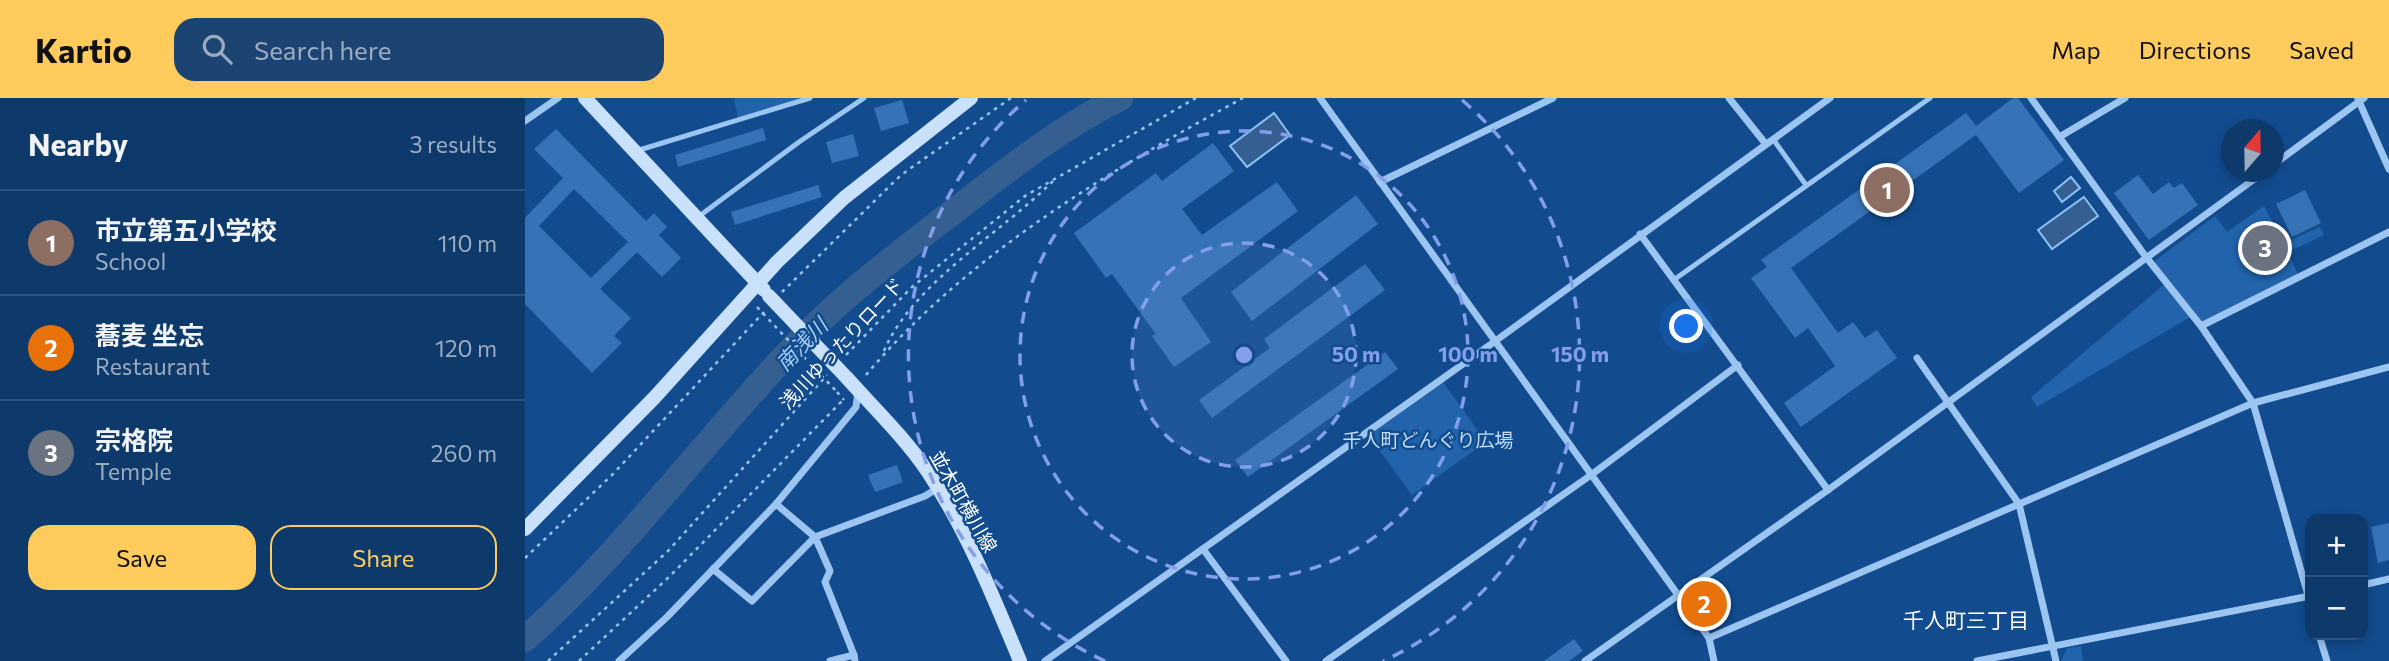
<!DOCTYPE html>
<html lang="en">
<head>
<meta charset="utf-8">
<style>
	:root { --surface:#0e396b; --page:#1c4473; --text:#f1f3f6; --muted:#9bacc1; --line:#2e537e; --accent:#ffcb5c }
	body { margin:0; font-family:Commissioner,"Noto Sans JP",sans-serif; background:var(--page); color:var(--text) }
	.controls { position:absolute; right:21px; bottom:21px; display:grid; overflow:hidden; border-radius:14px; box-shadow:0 4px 10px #0003 }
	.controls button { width:63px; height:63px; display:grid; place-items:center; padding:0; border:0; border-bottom:2px solid var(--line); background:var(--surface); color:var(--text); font:35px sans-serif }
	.compass { position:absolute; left:1696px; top:21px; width:63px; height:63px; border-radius:50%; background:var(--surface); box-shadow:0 4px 10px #0003; rotate:20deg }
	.you { position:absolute; left:1162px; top:229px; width:24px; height:24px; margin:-18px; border:5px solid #fff; border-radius:50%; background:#1a73e8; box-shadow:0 0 0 10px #1a73e833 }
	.badge { display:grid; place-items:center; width:46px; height:46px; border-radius:50%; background:var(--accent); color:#fff; font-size:23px; font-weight:700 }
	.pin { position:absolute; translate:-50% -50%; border:4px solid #fff; box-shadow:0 2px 7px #0006 }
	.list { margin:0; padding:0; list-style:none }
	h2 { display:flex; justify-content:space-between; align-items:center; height:91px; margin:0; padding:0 28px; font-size:30px }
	h2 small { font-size:23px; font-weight:400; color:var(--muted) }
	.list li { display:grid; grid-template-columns:46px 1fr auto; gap:21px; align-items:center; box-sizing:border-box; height:105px; padding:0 28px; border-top:2px solid var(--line) }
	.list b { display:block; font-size:26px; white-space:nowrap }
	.list p { margin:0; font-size:23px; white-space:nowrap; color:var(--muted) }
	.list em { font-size:23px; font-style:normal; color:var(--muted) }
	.actions { display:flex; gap:14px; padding:21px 28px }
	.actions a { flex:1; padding:16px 0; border:2px solid var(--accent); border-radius:21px; text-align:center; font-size:24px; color:var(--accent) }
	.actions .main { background:var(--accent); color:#111 }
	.icon { flex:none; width:38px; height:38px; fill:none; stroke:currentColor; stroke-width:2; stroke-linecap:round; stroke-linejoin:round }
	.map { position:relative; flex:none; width:1864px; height:563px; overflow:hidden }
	header { display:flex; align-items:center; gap:42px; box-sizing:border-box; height:98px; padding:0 35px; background:var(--accent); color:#111 }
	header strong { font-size:33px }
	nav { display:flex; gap:38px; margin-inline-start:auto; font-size:24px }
	.search { width:490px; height:63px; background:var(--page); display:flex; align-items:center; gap:18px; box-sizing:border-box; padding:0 24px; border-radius:21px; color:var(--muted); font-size:26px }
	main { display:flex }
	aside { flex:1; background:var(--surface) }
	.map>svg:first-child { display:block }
	.green { fill:#2164ac }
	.water { fill:#345f90; stroke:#8dc1f5; stroke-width:2 }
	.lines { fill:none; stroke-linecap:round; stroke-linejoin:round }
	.river { stroke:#345f90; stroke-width:26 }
	.building { fill:#3573b6; fill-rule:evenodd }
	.path { stroke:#9cc5f2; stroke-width:2.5; stroke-dasharray:3.5 5; stroke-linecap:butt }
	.lane { stroke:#9cc5f2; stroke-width:5 }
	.street { stroke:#9cc5f2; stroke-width:7 }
	.secondary { stroke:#cae1fc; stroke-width:14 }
	.path-bridge { stroke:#9cc5f2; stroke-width:2.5; stroke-dasharray:3.5 5; stroke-linecap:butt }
	.secondary-bridge { stroke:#cae1fc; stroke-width:14 }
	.ring { fill:none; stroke:#839eea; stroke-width:3.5; stroke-dasharray:12 9 }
	.labels { text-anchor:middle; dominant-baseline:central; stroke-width:5; stroke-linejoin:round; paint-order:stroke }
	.street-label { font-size:19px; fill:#fff; stroke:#124c8f }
	.park-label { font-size:19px; fill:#c3dffd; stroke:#124c8f }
	.water-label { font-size:21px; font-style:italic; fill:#a8cff9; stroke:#124c8f }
	.neighbourhood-label { font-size:21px; fill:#fff; stroke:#124c8f }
	.centre { fill:#839eea; stroke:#124c8f; stroke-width:3.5 }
	.ring-label { font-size:21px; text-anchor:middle; font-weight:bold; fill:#839eea; stroke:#124c8f; stroke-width:5; stroke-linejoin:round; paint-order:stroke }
</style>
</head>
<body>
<header>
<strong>Kartio</strong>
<div class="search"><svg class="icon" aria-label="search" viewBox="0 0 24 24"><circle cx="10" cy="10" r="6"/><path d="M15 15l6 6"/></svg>Search here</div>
<nav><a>Map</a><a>Directions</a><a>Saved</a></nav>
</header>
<main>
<aside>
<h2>Nearby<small>3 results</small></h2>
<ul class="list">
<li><span class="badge" style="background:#8d6e63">1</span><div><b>市立第五小学校</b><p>School</p></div><em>110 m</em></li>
<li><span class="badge" style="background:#e8710a">2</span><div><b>蕎麦 坐忘</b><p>Restaurant</p></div><em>120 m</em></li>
<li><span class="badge" style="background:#6b7280">3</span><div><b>宗格院</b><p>Temple</p></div><em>260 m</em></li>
</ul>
<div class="actions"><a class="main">Save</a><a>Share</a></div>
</aside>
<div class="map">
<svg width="1864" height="563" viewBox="0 0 1864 563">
	<rect width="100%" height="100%" fill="#124c8f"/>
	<!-- green -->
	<g class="green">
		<path d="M209 0H285L213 20Z"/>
		<path d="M1739 108 1759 145 1795 129 1799 137 1763 154 1774 179 1676 228 1667 218 1512 309 1506 299 1641 185 1626 166 1690 118 1702 134Z"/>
		<path d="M918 284 961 344 887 397 844 338Z"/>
		<path d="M1556 548 1558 563H1536L1542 550Z"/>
	</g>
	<!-- water -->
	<g class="water">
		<path d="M749 15 765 37 722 69 705 48Z"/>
		<path d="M1546 79 1555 90 1537 104 1529 93Z"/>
		<path d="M1559 99 1573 118 1527 151 1513 132Z"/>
	</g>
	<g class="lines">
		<!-- river -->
		<path class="river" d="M0 541C97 455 175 348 264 254 313 201 373 156 429 113 481 73 536 29 595 0"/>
	</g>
	<!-- building -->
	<g class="building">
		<path d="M1488 0H1493L1539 62 1494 95 1451 37 1266 170 1313 235 1328 224 1340 240 1352 232 1372 260 1276 329 1259 305 1310 268 1283 230 1270 240 1226 180 1242 169 1236 162 1441 15 1451 28Z"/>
		<path d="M377 2 384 25 356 33 349 10Z"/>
		<path d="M238 30 241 42 153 69 150 57Z"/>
		<path d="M31 31 121 123 129 115 142 129 134 137 156 160 137 179 112 154 75 191 106 220 89 238 97 245 67 275 0 206V120L38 80 9 51ZM49 91 103 144 66 180 14 128Z"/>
		<path d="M328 36 334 58 307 65 301 44Z"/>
		<path d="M688 45 709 73 657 111 677 137 752 84 773 113 656 200 686 244 649 269 627 238 631 236 587 176 581 180 549 135 631 75 637 83Z"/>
		<path d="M1613 77 1628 96 1644 84 1649 90 1657 85 1673 107 1624 142 1589 95Z"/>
		<path d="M293 87 297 99 210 127 206 114Z"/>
		<path d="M1780 92 1796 125 1767 139 1751 106Z"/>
		<path d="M831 97 853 126 727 223 706 194Z"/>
		<path d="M840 166 860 192 687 320 674 302 745 250 739 241Z"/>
		<path d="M860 254 873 271 723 379 710 362Z"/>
		<path d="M372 367 378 384 350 394 343 377Z"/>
		<path d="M1864 425V462L1853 465 1846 429Z"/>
		<path d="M1049 541 1058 553 1044 563H1019Z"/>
	</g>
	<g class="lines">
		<!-- path -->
		<g class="path">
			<path d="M257 194 376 77 486 0"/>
			<path d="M359 253C387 186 476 135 528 83"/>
			<path d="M321 257 387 189 500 98 671 0"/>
			<path d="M341 277C442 157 582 74 718 0"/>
			<path d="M312 294 319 302"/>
			<path d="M0 460 88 376 239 214"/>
			<path d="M23 563 143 453 302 277"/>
			<path d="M54 563 145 478 318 302"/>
		</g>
		<!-- lane -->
		<g class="lane">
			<path d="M1248 41 1281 87"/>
			<path d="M111 53 285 0"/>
			<path d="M173 119 274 44 339 0"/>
			<path d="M1150 181 1405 0"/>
		</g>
		<!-- street -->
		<g class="street">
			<path d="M795 0 1184 540 1189 563"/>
			<path d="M1204 0 1240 45"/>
			<path d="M1506 0 1621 159 1676 228 1728 305 1785 504"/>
			<path d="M1833 1 1864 71"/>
			<path d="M0 23 33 0"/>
			<path d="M1536 38 1600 0"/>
			<path d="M1748 67 1839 0"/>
			<path d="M855 84 1028 0"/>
			<path d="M1115 136 1303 392"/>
			<path d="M1676 228 1864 134"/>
			<path d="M1392 260 1494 406 1531 563"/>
			<path d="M251 406 290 439 305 473 300 484 329 557"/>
			<path d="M678 451 761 563"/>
			<path d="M188 471 227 503 290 439 400 398 413 390"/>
			<path d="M1838 487 1864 481"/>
			<path d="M1794 537 1802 563"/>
			<path d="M1184 540 1728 305 1864 269"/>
			<path d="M94 563 142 519 251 406 331 309 333 294"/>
			<path d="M305 563 329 557 330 563"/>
			<path d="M520 563 969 244 1305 0"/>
			<path d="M801 563 1066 377 1213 267"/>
			<path d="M1060 563 1303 392 1739 74"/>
			<path d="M1452 563 1785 498"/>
		</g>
		<!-- secondary -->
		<g class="secondary">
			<path d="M60 0 239 192"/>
			<path d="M322 280C349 310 380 340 403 374 442 433 468 498 495 563"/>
			<path d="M0 431 130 299 252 164 319 100 446 0"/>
		</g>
		<!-- path-bridge -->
		<path class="path-bridge" d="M232 209 312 294"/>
		<!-- secondary-bridge -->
		<path class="secondary-bridge" d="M244 198 322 280"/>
	</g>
	<!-- distance rings -->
	<circle cx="719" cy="257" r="112" fill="#839eea" fill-opacity=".12"/>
	<g class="ring">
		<circle cx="719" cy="257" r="112"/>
		<circle cx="719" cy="257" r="224"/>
		<path d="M580 563A336 336 0 0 1 501 2M937 2A336 336 0 0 1 858 563"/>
	</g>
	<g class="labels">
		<!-- street labels -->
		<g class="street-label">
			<text transform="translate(316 245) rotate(-47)">浅川ゆったりロード</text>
			<text transform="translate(439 403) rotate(60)">並木町横川線</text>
		</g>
		<!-- park labels -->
		<g class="park-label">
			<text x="903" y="341">千人町どんぐり広場</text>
		</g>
		<!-- water labels -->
		<g class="water-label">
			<text transform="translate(276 246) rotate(-46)">南浅川</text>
		</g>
		<!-- neighbourhood labels -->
		<g class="neighbourhood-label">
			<text x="1441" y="521">千人町三丁目</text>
		</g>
	</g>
	<circle cx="719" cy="257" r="10" class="centre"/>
	<g class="ring-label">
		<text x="831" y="264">50 m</text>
		<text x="943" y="264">100 m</text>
		<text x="1055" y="264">150 m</text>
	</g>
</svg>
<div class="controls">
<button>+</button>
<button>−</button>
</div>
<svg class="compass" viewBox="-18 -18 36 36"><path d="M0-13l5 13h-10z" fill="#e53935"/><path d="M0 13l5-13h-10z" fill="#9bacc1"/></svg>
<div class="you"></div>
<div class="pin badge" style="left:1362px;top:92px;background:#8d6e63">1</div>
<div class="pin badge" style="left:1179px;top:506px;background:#e8710a">2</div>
<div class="pin badge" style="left:1740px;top:150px;background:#6b7280">3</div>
</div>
</main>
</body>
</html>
